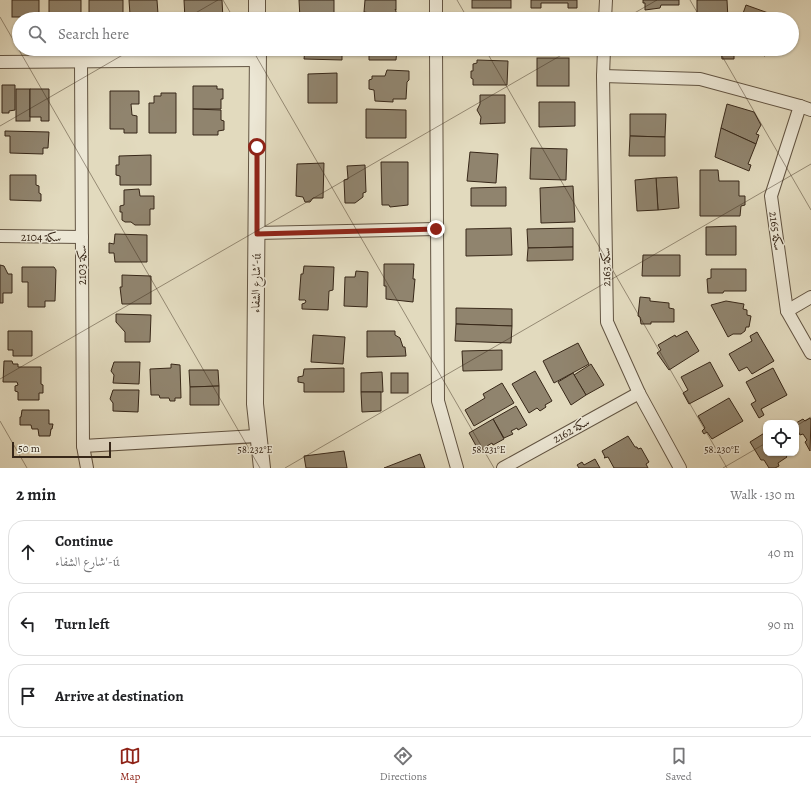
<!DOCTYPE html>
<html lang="en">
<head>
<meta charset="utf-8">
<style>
	:root { --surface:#fff; --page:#f6f6f6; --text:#202124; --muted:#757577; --line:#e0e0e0; --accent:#8f2418 }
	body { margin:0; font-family:Alegreya,Amiri,serif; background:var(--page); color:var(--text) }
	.controls { position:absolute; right:12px; bottom:12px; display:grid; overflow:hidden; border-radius:8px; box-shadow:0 1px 3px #0004 }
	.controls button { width:36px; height:36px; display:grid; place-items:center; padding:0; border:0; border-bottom:1px solid var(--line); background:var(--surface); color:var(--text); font:20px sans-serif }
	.scale { position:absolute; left:12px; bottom:10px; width:99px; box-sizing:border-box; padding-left:4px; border:2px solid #372718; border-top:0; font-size:11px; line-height:14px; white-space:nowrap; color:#372718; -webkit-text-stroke:3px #ece7d5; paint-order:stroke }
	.stop { position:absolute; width:12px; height:12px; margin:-9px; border:3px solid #8f2418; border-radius:50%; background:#fff }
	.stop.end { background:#8f2418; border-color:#fff; box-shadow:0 1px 4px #0008 }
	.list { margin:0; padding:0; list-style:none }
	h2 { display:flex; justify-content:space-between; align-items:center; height:52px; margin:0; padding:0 16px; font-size:17px }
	h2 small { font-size:13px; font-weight:400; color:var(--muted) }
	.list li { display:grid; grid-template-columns:26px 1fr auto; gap:12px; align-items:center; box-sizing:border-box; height:64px; margin:0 8px 8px; padding:0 8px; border:1px solid var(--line); border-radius:16px }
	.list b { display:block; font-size:15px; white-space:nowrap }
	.list p { margin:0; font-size:13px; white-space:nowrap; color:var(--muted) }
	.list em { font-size:13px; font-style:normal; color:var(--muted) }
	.icon { flex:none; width:22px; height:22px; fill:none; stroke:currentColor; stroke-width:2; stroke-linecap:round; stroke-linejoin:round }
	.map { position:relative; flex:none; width:811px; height:468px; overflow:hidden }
	.search { position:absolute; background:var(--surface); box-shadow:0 1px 3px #0004; left:12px; right:12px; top:12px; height:44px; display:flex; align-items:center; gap:10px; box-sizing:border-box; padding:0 14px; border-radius:22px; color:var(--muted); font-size:15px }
	.sheet { height:268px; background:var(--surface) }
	nav { display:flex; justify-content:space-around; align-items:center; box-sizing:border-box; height:56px; border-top:1px solid var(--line); background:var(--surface); font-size:11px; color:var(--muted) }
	nav a { display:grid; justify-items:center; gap:2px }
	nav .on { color:var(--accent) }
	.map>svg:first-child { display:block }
	.building { fill:#90846e; stroke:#372718 }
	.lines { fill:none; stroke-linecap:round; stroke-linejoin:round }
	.minor-casing { stroke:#625442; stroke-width:14 }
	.tertiary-casing { stroke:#625442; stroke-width:18 }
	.minor { stroke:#ece7d5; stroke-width:12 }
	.tertiary { stroke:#ece7d5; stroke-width:16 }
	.route { stroke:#8f2418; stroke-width:5 }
	.ticks { fill:none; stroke:#372718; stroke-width:1; stroke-opacity:0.45 }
	.labels { text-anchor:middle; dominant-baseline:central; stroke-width:3; stroke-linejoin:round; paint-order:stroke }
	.street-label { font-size:12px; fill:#372718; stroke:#ece7d5 }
	.ticks-label { font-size:10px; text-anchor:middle; fill:#372718; stroke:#ece7d5; stroke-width:3; stroke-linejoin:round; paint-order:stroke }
</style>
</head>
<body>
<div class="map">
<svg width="811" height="468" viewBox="0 0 811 468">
	<rect width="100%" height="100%" fill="#e2dabe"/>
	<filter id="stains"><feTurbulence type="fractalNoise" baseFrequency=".005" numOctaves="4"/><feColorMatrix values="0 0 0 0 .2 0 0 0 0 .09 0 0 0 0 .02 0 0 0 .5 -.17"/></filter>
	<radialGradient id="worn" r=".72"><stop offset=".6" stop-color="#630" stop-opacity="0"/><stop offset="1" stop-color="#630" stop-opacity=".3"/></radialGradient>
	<!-- building -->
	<g class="building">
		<rect x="12" y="0" width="27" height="17"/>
		<rect x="49" y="0" width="32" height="19"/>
		<rect x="89" y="0" width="34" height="19"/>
		<path d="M129 0H157L158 14 130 15Z"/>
		<path d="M184 0H222L223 19H185Z"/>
		<path d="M299 0H334V17L300 19Z"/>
		<path d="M365 0H396V10L395 9 396 11V19H370V13L364 12Z"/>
		<rect x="472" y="0" width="39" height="8"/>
		<path d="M531 0H577V8H568V3H541V8H531Z"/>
		<path d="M643 0H679V5H661L660 8 645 10V3H643Z"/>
		<path d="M697 0H727L728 19H697Z"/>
		<path d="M746 5 785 19H741Z"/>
		<path d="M305 49H342V60L304 59Z"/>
		<path d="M369 49H397L396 60H369Z"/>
		<path d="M721 49H734V59H722Z"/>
		<path d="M745 49H768L765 56Z"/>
		<rect x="537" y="58" width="32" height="28"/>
		<path d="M477 60 508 61 507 85H473V79L471 78V71H473V64L477 63Z"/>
		<path d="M387 70 409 71V80L407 82 406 99H393V102L375 101 374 90 369 89V80L372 79V76H385Z"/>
		<path d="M337 73V103H308V74Z"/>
		<path d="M2 85H15V110L9 111V113H2Z"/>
		<path d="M193 86H217V89H223V99H221V109H193Z"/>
		<rect x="16" y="89" width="14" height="32"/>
		<path d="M30 89H49V121H41V117H30Z"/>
		<path d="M110 91H139V104H131L132 115 137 116V133H124V129H110Z"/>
		<path d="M161 93H176V133H149V103H154V96H161Z"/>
		<path d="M480 95H505V123L480 124 481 117 477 110 480 104Z"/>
		<path d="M539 102H575V126L539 127Z"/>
		<path d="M727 104 754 112 761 125 756 134 759 135 756 144 721 128Z"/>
		<path d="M193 109 221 110V120L224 121V130L218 131V135H193Z"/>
		<path d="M366 109 406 110V138H366Z"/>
		<path d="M630 114H666L665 137 630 136Z"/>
		<path d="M721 128 756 144 748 164 751 165 749 171 715 157Z"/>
		<path d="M5 131 49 132 48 148H43V154L10 153V136H5Z"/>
		<path d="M630 136 665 137V156H629Z"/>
		<path d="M531 148 567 149 566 180 530 179Z"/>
		<path d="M470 152 498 154 496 183 467 181Z"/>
		<path d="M151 155V185H120V176L116 175V165H119V156Z"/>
		<path d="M381 162H408V205L390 207 389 205H382Z"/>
		<path d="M324 163 323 198H313L310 202H305L303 197 296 196 297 164Z"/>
		<path d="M365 165 366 192 363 193V197L355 203H345L344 180 348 179 347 166Z"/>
		<path d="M700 170H718L719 181H739V196H745V205L741 206 740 216H700Z"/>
		<path d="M10 175H36V185L39 186V193L41 194V201L10 200Z"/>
		<path d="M677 177 679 208 658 210 656 178Z"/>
		<path d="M656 178 658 210 637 211 635 180Z"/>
		<path d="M573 186 575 222 541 223 540 188Z"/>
		<path d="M506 187V206H471V188Z"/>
		<path d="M139 189 140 196H154V209H150V225H135L131 222H125L122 220V212H120V206L124 205V190Z"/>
		<path d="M736 226V255H706V227Z"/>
		<path d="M511 228 512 255 466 256V229Z"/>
		<path d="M573 228V247L528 248 527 229Z"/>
		<path d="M115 234 147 235V262H115L114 253H109V243L114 244Z"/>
		<path d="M573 247V260L527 261 528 248Z"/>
		<path d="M643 255H680V276H642Z"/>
		<path d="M384 264H414L413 279H415L413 302 386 299V286H384Z"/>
		<path d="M0 265 4 266 8 274H12V293H3V303H0Z"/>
		<path d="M304 266 334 267 333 290 329 291 328 310 302 309V304L305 303 306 301 305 300H299L301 274H303Z"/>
		<path d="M22 267H54L56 270 55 301H45V307H28V282H22Z"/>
		<path d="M711 269H746V291H724L723 293H708L707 279 711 278Z"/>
		<path d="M356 271 368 272 367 307 344 306 345 277H355Z"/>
		<path d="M122 275 151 276V304H122L120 287H122Z"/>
		<path d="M640 297 650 298V301L669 303V308L674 309V322H651V324H641L640 317 638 316Z"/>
		<path d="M726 301 744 304 743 309 747 310V315L751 316 749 327H746L745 331 741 334H733L728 337 711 305Z"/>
		<path d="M456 308 512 309V326L456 324Z"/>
		<path d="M116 314 151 315 150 342H125V332L116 322Z"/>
		<path d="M456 324 512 326 511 343 455 341Z"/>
		<path d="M8 331H32V356H13V350H8Z"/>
		<path d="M367 331H395V335L400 338 403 347H405L406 356 367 357Z"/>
		<path d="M687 331 699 351 669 370 657 353 661 350 658 345 675 335 676 337Z"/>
		<path d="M757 332 774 361 752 374 747 367 739 371 729 354 752 341 750 336Z"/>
		<path d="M313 335 345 337 343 364 311 362Z"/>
		<path d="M578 343 589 364 554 383 543 361Z"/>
		<path d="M502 350V370L463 371 462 351Z"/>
		<path d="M4 361H12L13 364H18V367H41V384L43 385V393H39V400H18V392L15 391V386L18 385 17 382H3Z"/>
		<path d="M114 362H140L139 384 113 383 114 375 111 371Z"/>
		<path d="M710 362 723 386 689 404 683 393 688 390 681 377Z"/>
		<path d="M171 364 180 365 181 398H175V401H170L169 398H160L159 395H151L150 369 171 368Z"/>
		<path d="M591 364 604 385 586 395 574 375Z"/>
		<path d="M344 368V392H304V383L298 382V377L303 376 304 369Z"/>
		<path d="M773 368 787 395 761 409 764 415 759 418 751 404 756 401 746 382Z"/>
		<path d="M189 370H218L219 386 190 387Z"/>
		<path d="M535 371 552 401 545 405 546 407 540 411 537 408 529 413 512 384Z"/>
		<path d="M382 372 383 392H361V373Z"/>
		<rect x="391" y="373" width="17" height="20"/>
		<path d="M573 373 586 395 571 405 558 382Z"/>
		<path d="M502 383 514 403 474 426 465 410 485 398 483 394Z"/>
		<path d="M219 386V405H190V387Z"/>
		<path d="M113 390H139L138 412 113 411V403L110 399Z"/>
		<path d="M361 392H381V411L362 412Z"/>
		<path d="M729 398 743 421 712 439 707 432 704 434 702 431 705 428 698 416Z"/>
		<path d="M516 406 527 425 518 430 517 428 511 431 513 434 504 438 493 419Z"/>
		<path d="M22 410H49V424H53L52 429H51L50 436H39L38 429H32L31 425H20V417H21Z"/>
		<path d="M810 418 811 420 810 451 805 442 807 440 803 434 800 435 796 427V423L803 419 805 421Z"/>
		<path d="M493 419 504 439 493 445 492 443 487 446 488 448 480 453 469 433Z"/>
		<path d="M766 432V453H784L787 457 778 463 779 466 775 468H769L764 460H761L750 442Z"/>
		<path d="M628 436 635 447H637L638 449 641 448 649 462 646 464 648 468H614L608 457 604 458 605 457 602 451Z"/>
		<path d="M344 451 347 468H306L304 456Z"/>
		<path d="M420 454 425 468H384Z"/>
		<path d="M595 459 600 468H579L577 465 582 462 584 465Z"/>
	</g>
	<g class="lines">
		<!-- minor casing -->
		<g class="minor-casing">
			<g id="minor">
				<path d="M436 19V0"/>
				<path d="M605 19 606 0"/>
				<path d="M436 49 438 401 457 468"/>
				<path d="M604 49 603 76 607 322 639 393 680 468"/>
				<path d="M0 62 258 60"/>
				<path d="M81 62 83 446 87 468"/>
				<path d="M603 76 700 79 800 106 811 110"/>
				<path d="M800 106 771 196 787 311 811 353"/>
				<path d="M257 233 436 229"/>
				<path d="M0 236 82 237"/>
				<path d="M787 311 811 297"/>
				<path d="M83 446 258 436"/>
				<path d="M503 468 639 393"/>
			</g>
		</g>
		<!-- tertiary casing -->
		<g class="tertiary-casing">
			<g id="tertiary">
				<path d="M257 0V19"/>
				<path d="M258 49 255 404 262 468"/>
			</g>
		</g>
		<!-- minor -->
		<use href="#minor" class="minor"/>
		<!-- tertiary -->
		<use href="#tertiary" class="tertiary"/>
	</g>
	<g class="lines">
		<!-- route -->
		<path class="route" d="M257 147V234L436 229"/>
	</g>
	<!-- ticks -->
	<path class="ticks" d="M223 0 234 19M457 0 468 19M690 0 701 19M0 17 260 468M185 19 218 0M624 19 657 0M252 49 494 468M485 49 727 468M718 49 811 210M0 126 133 49M0 379 572 49M0 421 27 468M796 426 811 417M285 468 811 164M723 468 766 443"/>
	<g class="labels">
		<!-- street labels -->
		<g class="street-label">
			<text transform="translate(776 231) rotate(82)">سكة 2165</text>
			<text transform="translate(41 237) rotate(1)">سكة 2104</text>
			<text transform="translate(82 265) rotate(-90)">سكة 2103</text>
			<text transform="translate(606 267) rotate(-91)">سكة 2163</text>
			<text transform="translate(256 283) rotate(-89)">شارع الشفاء'-ú</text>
			<text transform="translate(571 430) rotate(-29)">سكة 2162</text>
		</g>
	</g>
	<g class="ticks-label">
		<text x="255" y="453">58.232°E</text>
		<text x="489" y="453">58.231°E</text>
		<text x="722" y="453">58.230°E</text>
	</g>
	<rect width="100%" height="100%" filter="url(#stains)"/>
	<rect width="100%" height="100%" fill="url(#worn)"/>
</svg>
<div class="controls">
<button><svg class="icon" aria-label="locate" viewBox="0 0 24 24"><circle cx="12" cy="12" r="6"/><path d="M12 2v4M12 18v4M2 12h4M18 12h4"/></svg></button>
</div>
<div class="scale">50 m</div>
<div class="stop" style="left:257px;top:147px"></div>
<div class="stop end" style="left:436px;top:229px"></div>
<div class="search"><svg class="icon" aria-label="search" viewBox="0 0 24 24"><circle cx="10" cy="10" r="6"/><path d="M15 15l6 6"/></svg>Search here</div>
</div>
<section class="sheet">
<h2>2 min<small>Walk · 130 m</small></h2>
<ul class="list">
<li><svg class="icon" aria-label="ahead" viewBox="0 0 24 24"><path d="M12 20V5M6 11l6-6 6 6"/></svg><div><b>Continue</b><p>شارع الشفاء'-ú</p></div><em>40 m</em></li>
<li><svg class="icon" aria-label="left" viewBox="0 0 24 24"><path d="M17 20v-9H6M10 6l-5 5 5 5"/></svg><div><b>Turn left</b></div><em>90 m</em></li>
<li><svg class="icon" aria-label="arrive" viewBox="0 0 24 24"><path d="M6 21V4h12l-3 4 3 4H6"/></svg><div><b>Arrive at destination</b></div></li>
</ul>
</section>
<nav>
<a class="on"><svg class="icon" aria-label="map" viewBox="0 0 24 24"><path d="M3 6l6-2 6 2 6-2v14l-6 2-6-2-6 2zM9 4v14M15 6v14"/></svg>Map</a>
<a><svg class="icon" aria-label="directions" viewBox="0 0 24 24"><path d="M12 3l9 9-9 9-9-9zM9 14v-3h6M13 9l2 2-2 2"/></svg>Directions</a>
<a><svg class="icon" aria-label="saved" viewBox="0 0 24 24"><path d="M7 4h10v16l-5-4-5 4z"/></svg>Saved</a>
</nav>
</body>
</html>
